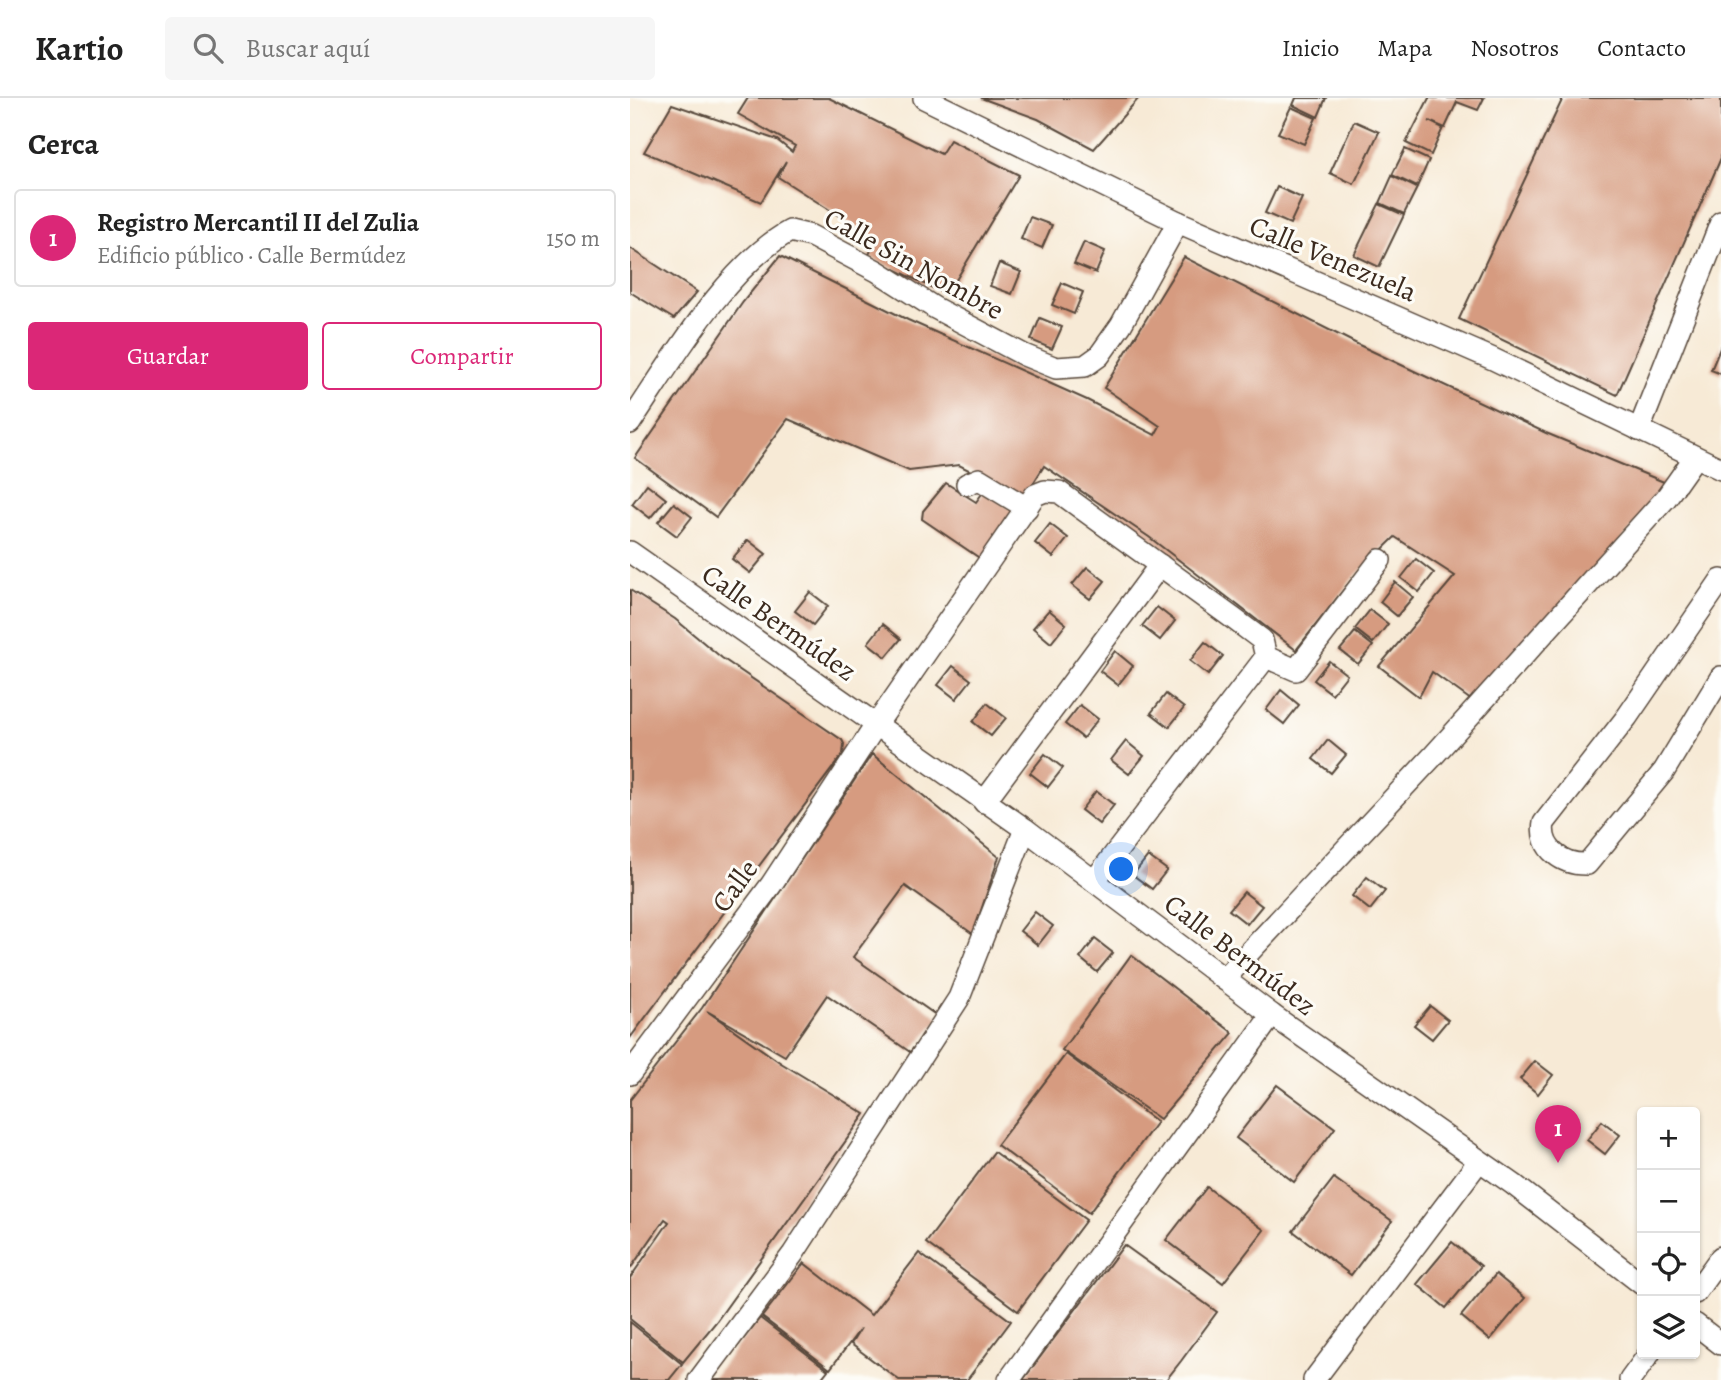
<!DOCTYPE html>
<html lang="es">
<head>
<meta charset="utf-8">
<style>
	:root { --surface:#fff; --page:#f6f6f6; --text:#222; --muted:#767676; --line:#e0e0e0; --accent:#db2777 }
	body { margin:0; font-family:Alegreya,serif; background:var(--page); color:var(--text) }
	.controls { position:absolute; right:21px; bottom:21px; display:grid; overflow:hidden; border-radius:7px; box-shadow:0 2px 5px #0004 }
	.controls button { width:63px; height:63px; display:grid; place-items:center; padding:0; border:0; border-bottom:2px solid var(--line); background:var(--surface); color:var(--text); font:35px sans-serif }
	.you { position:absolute; left:492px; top:772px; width:24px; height:24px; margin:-18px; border:5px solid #fff; border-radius:50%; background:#1a73e8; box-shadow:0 0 0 10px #1a73e833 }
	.badge { display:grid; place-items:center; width:46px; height:46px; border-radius:50%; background:var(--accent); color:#fff; font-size:23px; font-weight:700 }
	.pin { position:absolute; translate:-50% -58px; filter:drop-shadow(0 2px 4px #0008) }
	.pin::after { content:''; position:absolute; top:37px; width:24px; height:21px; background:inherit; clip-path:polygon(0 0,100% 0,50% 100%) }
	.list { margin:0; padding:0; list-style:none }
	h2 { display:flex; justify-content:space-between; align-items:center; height:91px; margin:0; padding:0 28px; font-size:30px }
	h2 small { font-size:23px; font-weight:400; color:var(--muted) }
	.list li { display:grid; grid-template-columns:46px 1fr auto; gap:21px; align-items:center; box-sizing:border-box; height:98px; margin:0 14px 14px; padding:0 14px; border:2px solid var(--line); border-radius:7px }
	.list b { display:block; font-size:26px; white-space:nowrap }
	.list p { margin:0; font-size:23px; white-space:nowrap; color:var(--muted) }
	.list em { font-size:23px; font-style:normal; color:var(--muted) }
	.actions { display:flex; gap:14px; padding:21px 28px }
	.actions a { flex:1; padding:16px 0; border:2px solid var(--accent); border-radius:7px; text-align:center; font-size:24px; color:var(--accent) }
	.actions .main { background:var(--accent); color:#fff }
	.icon { flex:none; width:38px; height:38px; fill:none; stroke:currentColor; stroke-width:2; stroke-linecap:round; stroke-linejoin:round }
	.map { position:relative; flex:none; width:1091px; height:1282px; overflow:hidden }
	header { display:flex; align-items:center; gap:42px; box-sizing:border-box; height:98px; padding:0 35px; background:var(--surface); border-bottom:2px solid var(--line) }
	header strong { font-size:33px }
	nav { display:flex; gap:38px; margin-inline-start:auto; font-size:24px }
	.search { width:490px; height:63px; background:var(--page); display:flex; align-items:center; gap:18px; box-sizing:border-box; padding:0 24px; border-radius:7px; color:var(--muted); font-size:26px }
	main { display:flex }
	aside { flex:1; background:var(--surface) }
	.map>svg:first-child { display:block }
	.building { fill:#d69b80 }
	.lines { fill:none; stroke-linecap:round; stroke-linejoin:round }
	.minor-casing { stroke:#57473a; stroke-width:24 }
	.minor { stroke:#fff; stroke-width:21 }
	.labels { text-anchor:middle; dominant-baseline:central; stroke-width:6; stroke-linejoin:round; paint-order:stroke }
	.street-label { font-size:28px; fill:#3b2a1e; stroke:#fdfcf7 }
</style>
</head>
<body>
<header>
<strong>Kartio</strong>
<div class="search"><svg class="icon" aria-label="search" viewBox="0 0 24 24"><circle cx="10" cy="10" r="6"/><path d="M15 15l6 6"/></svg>Buscar aquí</div>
<nav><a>Inicio</a><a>Mapa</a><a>Nosotros</a><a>Contacto</a></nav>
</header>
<main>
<aside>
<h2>Cerca<small></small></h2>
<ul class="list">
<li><span class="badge">1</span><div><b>Registro Mercantil II del Zulia</b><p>Edificio público · Calle Bermúdez</p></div><em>150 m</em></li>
</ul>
<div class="actions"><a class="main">Guardar</a><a>Compartir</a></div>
</aside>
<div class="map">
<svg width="1091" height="1282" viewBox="0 0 1091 1282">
	<rect width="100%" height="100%" fill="#fdfcf7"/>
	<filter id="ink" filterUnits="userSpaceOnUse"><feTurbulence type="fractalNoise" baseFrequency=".0143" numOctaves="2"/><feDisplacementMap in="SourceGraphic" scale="14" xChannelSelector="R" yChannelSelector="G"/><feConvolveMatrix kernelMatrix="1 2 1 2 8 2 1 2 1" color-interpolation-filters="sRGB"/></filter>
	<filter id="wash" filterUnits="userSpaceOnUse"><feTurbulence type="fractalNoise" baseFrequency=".00686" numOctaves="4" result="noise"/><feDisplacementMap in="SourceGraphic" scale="28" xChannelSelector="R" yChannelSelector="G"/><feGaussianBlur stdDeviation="1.57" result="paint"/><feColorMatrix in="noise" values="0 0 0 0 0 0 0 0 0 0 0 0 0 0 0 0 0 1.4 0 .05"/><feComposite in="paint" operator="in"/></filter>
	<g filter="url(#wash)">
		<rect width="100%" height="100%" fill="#f7ead6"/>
		<g id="blocks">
			<!-- building -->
			<g class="building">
				<path d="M118 0H199L311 56 320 42 389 77 317 197 238 158 247 142 148 79 156 63 131 104 14 54 42 6 147 42 162 54 165 48 108 16Z"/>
				<path d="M351 0H509L464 51 408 21Z"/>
				<path d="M666 0H696L688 19 663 7Z"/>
				<path d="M799 0H854L848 12 827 4 815 30 799 23 813 30 801 57 776 45Z"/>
				<path d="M933 0H1091V60L987 297 829 221Z"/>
				<path d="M661 9 686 20 674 46 648 35Z"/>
				<path d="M724 23 749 34 724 86 700 75Z"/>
				<path d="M775 51 799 62 787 89 762 77Z"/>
				<path d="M762 78 787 90 774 116 750 105Z"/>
				<path d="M647 89 672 100 660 126 635 115Z"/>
				<path d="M749 106 774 117 749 169 724 157Z"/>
				<path d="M400 119 422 127 412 150 391 141Z"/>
				<path d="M454 144 475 153 466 175 444 166Z"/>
				<path d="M0 150 67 194 44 221 0 194Z"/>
				<path d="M150 158 278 222 457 302 525 337 530 328 474 290 554 159 729 247 916 335 1041 387 845 605 802 574 789 599 749 568 825 478 765 439 722 481 666 552 519 439 414 368 394 400 329 367 279 373 158 321 86 419 5 360 113 204Z"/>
				<path d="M369 165 391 174 382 196 360 188Z"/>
				<path d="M432 185 453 194 444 216 422 207Z"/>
				<path d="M410 220 432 229 422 251 401 242Z"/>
				<path d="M1091 248V276L1081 272Z"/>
				<path d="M316 385 346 404 354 393 384 413 354 463 292 421 293 413Z"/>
				<path d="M17 386 36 401 20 420 2 406Z"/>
				<path d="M44 405 62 419 47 438 28 424Z"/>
				<path d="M420 426 438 440 423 459 405 445Z"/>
				<path d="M118 442 136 456 120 475 102 461Z"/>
				<path d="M786 461 804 475 789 494 771 480Z"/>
				<path d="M457 469 475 483 460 501 442 487Z"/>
				<path d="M765 484 783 499 767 518 750 504Z"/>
				<path d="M0 492 45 521 92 560 212 642 214 646 213 656 0 940Z"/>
				<path d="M180 494 198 508 183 527 165 513Z"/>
				<path d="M527 509 545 523 530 542 512 528Z"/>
				<path d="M419 512 436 526 421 545 403 530Z"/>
				<path d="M740 512 758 526 743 545 725 531Z"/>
				<path d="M253 526 271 541 256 559 238 545Z"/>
				<path d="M725 534 743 548 728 566 710 552Z"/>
				<path d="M575 544 593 558 578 577 560 563Z"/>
				<path d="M485 553 503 568 488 587 470 573Z"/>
				<path d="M699 563 717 577 702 596 684 582Z"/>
				<path d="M323 568 341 582 326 601 308 587Z"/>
				<path d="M651 592 669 607 654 626 636 612Z"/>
				<path d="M536 596 554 610 539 629 521 615Z"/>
				<path d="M357 605 376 620 361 638 343 624Z"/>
				<path d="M450 607 468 621 453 640 435 626Z"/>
				<path d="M698 642 716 657 701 675 683 661Z"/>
				<path d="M496 643 514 658 499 676 481 662Z"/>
				<path d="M242 656 369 759 343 836 275 788 223 859 310 920 280 954 197 897 155 958 77 913 151 965 235 1016 86 1224 53 1264 0 1221V1180L39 1124 35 1121 0 1171V1002L72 910Z"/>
				<path d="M415 656 433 670 418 689 400 675Z"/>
				<path d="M466 693 484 707 469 726 451 712Z"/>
				<path d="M518 758 537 772 522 791 503 777Z"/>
				<path d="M737 779 755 793 740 812 722 798Z"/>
				<path d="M614 794 632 808 617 826 599 812Z"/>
				<path d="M405 814 423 828 408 847 390 833Z"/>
				<path d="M465 841 483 855 467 874 450 860Z"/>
				<path d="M501 857 603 935 530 1021 432 952Z"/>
				<path d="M800 908 818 922 802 941 784 927Z"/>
				<path d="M436 956 527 1024 459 1115 367 1047Z"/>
				<path d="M905 963 923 977 908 996 890 981Z"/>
				<path d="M647 987 705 1030 664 1084 606 1040Z"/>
				<path d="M972 1023 990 1037 975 1056 957 1042Z"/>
				<path d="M364 1054 456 1122 388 1213 296 1145Z"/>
				<path d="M704 1080 762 1123 721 1177 663 1133Z"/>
				<path d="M577 1089 634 1132 593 1185 536 1142Z"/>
				<path d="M822 1144 851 1168 816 1210 787 1186Z"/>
				<path d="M494 1147 587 1214 551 1263 536 1282H393Z"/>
				<path d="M289 1155 381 1223 337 1282H269L221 1246 231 1230 200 1271 132 1219 174 1165 241 1217Z"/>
				<path d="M866 1176 895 1200 860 1242 831 1218Z"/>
				<path d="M130 1220 198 1272 190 1282H81Z"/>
				<path d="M0 1224 52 1266 39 1282H0Z"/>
			</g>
		</g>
	</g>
	<g filter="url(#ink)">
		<use href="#blocks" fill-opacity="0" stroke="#57473a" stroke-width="2"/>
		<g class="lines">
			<!-- minor casing -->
			<g class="minor-casing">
				<g id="minor">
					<path d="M294 0 548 124 863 261 1091 371"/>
					<path d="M0 325C40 266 97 167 160 133L181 138 247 173 305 210 394 257 426 270 455 268 469 258 491 227 548 124"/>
					<path d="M1009 332 1091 124"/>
					<path d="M337 386 349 381 397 410"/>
					<path d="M0 454 395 731 642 917 883 1086 1012 1186"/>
					<path d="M1091 482 997 619 914 725C909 751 933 767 957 766L1034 673 1091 579"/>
					<path d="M636 559 666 572 750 462"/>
					<path d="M354 704 530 467"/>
					<path d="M594 881 804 657 1036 400 1065 359"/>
					<path d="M0 976 141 787 246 627 405 397 415 393 429 394 604 521 632 542 636 559 464 783"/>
					<path d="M1065 1195 1091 1159"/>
					<path d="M1065 1226 1091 1246"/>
					<path d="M69 1282 163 1156 329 900 395 731"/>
					<path d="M379 1282 642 917"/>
					<path d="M684 1282 849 1063"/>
					<path d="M1000 1282 1019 1256"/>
				</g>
			</g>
			<!-- minor -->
			<use href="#minor" class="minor"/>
		</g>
	</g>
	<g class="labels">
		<!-- street labels -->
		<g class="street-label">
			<text transform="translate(703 161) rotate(23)">Calle Venezuela</text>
			<text transform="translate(284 166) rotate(29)">Calle Sin Nombre</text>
			<text transform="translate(149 525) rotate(35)">Calle Bermúdez</text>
			<text transform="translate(105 788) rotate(-54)">Calle</text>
			<text transform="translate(610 857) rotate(37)">Calle Bermúdez</text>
		</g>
	</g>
</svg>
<div class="controls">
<button>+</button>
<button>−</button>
<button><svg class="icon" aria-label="locate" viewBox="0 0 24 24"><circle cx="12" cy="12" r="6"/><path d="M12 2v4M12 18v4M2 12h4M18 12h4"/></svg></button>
<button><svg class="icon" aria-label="layers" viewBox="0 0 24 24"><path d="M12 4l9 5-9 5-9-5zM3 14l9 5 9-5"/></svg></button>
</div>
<div class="you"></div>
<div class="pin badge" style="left:928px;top:1065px">1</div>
</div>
</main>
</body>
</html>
